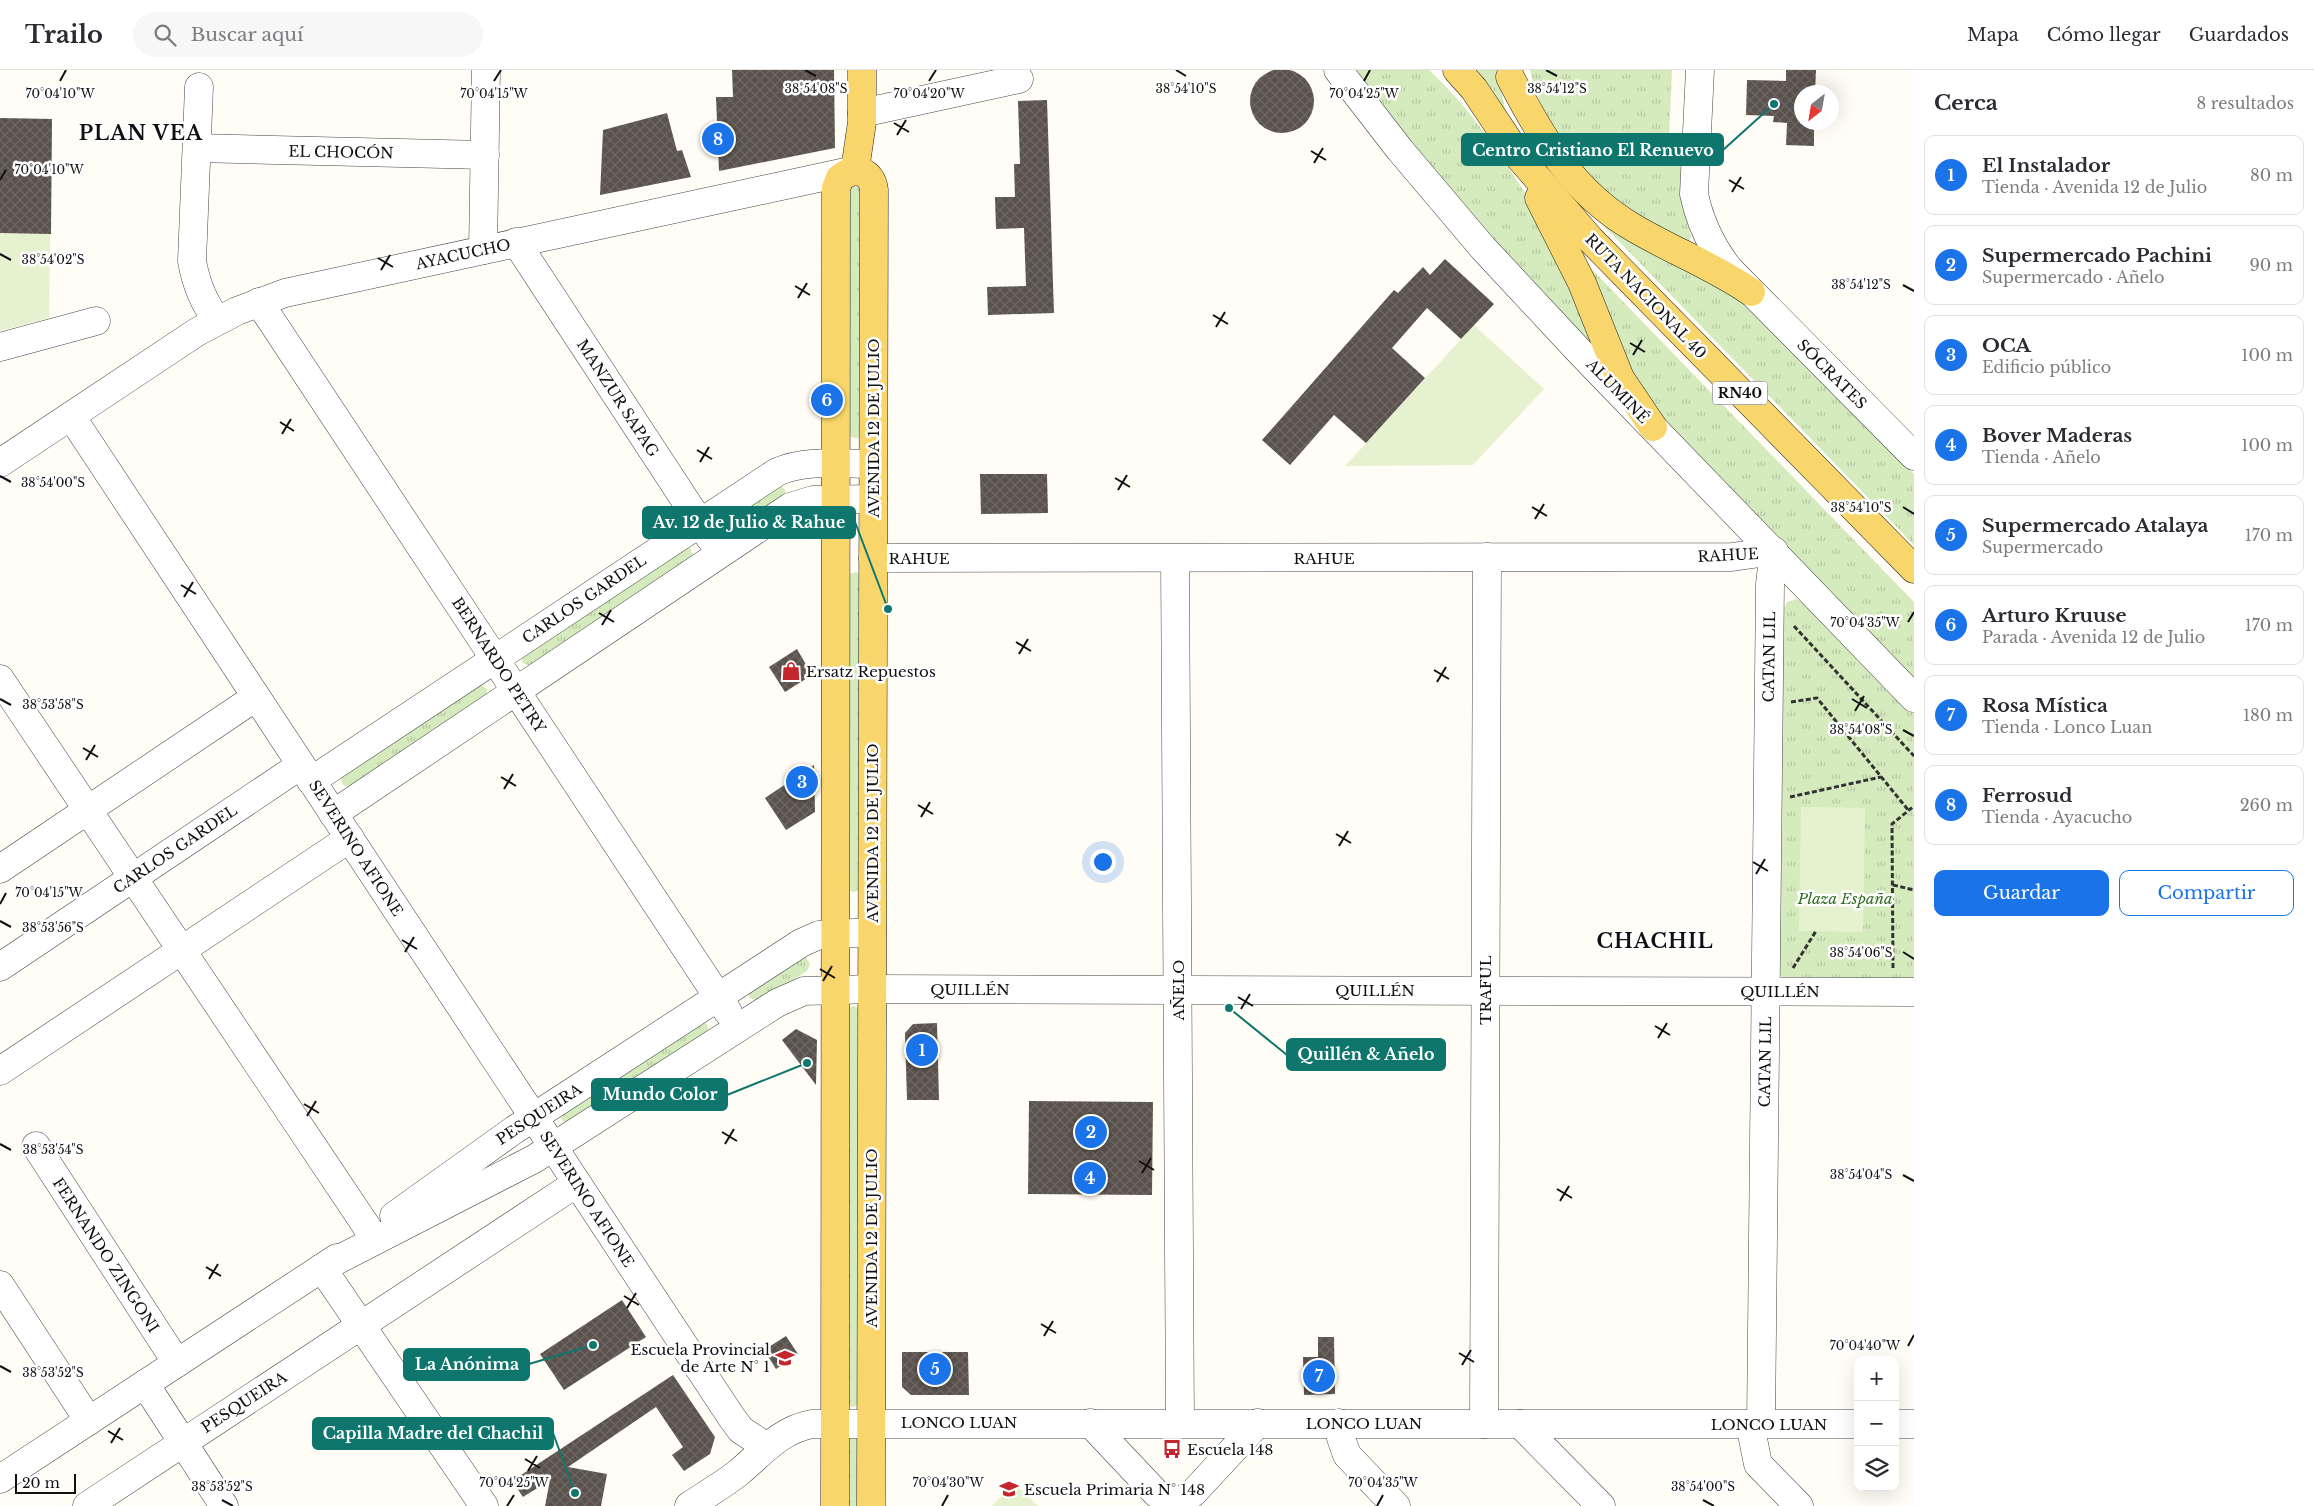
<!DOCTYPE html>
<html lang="es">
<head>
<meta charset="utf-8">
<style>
	:root { --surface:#fff; --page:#f7f7f7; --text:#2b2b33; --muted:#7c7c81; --line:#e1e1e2; --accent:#1a73e8 }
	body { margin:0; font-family:"Libre Baskerville",serif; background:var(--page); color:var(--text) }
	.controls { position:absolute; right:15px; bottom:15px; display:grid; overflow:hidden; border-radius:10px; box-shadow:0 5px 20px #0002 }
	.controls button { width:45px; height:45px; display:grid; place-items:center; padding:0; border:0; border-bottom:1px solid var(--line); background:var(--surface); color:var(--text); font:25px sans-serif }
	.compass { position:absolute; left:1794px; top:15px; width:45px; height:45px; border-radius:50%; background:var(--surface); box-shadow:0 5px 20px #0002; rotate:211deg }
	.scale { position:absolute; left:15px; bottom:12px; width:61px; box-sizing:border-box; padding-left:5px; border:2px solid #111; border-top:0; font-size:14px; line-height:18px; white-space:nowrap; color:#111; -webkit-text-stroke:4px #fff; paint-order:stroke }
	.you { position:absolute; left:1102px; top:791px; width:18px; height:18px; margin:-12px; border:4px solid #fff; border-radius:50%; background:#1a73e8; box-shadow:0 0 0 8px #1a73e833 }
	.badge { display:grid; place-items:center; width:32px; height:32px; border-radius:50%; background:var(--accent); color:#fff; font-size:16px; font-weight:700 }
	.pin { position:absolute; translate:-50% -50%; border:2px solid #fff; box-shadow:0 1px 5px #0006 }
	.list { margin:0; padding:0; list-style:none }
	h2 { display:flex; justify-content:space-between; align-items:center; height:65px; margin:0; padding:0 20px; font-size:21px }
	h2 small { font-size:16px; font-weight:400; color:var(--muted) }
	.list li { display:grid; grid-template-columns:32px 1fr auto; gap:15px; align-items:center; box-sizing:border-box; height:80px; margin:0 10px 10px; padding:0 10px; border:1px solid var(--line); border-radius:10px }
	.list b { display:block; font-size:19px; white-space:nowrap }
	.list p { margin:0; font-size:16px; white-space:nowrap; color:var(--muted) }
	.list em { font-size:16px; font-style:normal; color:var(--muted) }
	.actions { display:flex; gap:10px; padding:15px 20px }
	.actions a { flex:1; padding:11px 0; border:1px solid var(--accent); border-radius:10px; text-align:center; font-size:18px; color:var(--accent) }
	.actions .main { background:var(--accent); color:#fff }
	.icon { flex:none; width:28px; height:28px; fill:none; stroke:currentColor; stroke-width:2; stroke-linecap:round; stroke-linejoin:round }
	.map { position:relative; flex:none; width:1914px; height:1436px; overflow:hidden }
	header { display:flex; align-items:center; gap:30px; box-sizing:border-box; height:70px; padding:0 25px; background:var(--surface); border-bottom:1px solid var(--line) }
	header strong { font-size:24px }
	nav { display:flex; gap:28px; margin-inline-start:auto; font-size:18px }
	.search { width:350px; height:45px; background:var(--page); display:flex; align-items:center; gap:12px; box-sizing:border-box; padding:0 18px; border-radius:28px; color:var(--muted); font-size:19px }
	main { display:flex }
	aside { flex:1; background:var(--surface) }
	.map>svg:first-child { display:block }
	.grass { fill:url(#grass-tufts) }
	.pitch { fill:#e6f2cf }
	.building { fill:url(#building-cross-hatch) }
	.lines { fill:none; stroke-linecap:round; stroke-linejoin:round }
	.minor-casing { stroke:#444; stroke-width:29 }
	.major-casing { stroke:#222; stroke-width:29 }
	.path { stroke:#333; stroke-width:3; stroke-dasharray:5 2.5; stroke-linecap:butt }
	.minor { stroke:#fff; stroke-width:28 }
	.major { stroke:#f9d66b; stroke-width:28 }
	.ticks { fill:none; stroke:#111; stroke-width:2 }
	.labels { text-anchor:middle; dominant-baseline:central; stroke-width:5; stroke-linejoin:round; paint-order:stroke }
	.shield { fill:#fff; stroke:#585858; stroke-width:1 }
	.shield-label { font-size:14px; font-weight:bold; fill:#111 }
	.street-label { font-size:15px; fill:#111; stroke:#fff }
	.poi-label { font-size:15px; fill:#111; stroke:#fff; text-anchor:start }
	.park-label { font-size:15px; font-style:italic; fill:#2f6b1f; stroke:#fff }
	.district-label { font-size:20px; font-weight:bold; letter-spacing:1px; fill:#111; stroke:#fff }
	.ticks-label { font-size:12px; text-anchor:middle; fill:#111; stroke:#fff; stroke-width:5; stroke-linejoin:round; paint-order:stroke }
	.leader { fill:none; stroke:#0f766e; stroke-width:2 }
	.callout-dot { fill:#0f766e; stroke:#fff; stroke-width:2 }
	.callout { fill:#0f766e; stroke:#0f766e; stroke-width:2 }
	.callout-label { font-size:16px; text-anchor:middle; font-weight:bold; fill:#fff }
</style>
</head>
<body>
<header>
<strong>Trailo</strong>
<div class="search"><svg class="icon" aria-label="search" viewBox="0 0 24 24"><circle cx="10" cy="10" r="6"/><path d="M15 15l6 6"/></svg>Buscar aquí</div>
<nav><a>Mapa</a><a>Cómo llegar</a><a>Guardados</a></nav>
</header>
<main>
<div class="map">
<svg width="1914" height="1436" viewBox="0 0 1914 1436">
	<defs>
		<pattern id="grass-tufts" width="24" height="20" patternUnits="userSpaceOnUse" patternTransform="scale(1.25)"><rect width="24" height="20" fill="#d5ebbd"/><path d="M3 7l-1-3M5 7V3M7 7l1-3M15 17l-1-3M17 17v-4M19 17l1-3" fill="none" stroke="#b6c8a1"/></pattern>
		<pattern id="building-cross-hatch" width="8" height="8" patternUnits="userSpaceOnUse" patternTransform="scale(1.25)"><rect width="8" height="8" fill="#5a524d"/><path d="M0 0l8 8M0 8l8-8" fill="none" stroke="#6d6662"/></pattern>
	</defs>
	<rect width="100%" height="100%" fill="#fffdf5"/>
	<!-- grass -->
	<g class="grass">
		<path d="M1351 0H1429C1483 50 1524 118 1558 182 1574 214 1585 251 1599 285L1493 174Z"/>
		<path d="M1477 0H1496L1506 43 1493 20Z"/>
		<path d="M1530 0H1672L1669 68 1683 89 1685 145 1691 167 1689 172 1684 174C1659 158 1630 143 1607 124 1571 94 1540 46 1530 0Z"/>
		<path d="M1541 80 1755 240 1914 404V475L1601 153 1573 131 1551 103Z"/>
		<path d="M853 116 861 119V367L855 368 848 366 845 122Z"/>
		<path d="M1576 183 1914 532V609L1673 363 1638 319Z"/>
		<path d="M781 415 785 420 786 426 730 460 726 457 724 452Z"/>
		<path d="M686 477 691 479 693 488 530 596 523 593 521 587Z"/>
		<path d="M856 502 862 505 860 820 853 822 847 819V505Z"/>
		<path d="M1796 529 1812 537 1914 644V910L1786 909 1778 904 1783 541 1787 532Z"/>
		<path d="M480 614 487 619V625L349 718 342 714 341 706Z"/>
		<path d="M805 886 810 894 807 901 760 932 750 928 748 923Z"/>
		<path d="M853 936 859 938V1335L852 1337 846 1334 847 939Z"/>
		<path d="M702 951 707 954 709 963 567 1053 562 1050 561 1045Z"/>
		<path d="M849 1368H858L863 1436H843Z"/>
	</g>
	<!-- pitch -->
	<g class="pitch">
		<path d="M0 48 52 49 49 248 0 261Z"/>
		<path d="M1474 255 1544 319 1473 395 1345 396Z"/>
		<path d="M1801 737 1865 738 1863 862 1799 861Z"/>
		<path d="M1014 1413 1038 1436H992Z"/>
	</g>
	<!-- building -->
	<g class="building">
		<circle cx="1282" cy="31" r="32"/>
		<path d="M732 0H834L835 78 719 101 716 27H733Z"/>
		<path d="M1786 0H1816L1815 22H1802V52H1814V76L1786 75 1787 53 1773 52 1774 46 1746 45 1747 10 1786 11Z"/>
		<path d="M1047 30 1054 243 988 245 987 217 1026 216 1024 158 996 159 995 127H1015L1014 94H1020L1018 31Z"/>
		<path d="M667 43 677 81 682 80 691 107 600 125 603 60Z"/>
		<path d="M0 48 52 49 51 164 0 163Z"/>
		<path d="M1445 189 1494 234 1461 269 1427 238 1392 278 1425 308 1366 373 1334 345 1290 395 1262 370 1394 220 1398 223 1423 197 1430 205Z"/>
		<path d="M980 404H1047L1048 443 981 444Z"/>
		<path d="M797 579 812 605 785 622 769 597Z"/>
		<path d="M814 695 815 742 786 760 765 728Z"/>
		<path d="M937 953 939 1030H907L905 963 913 954Z"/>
		<path d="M796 959 817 970 816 1015 782 970Z"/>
		<path d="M1029 1031 1153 1032 1152 1125 1028 1124Z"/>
		<path d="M622 1230 646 1267 564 1320 540 1284Z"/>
		<path d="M786 1266 798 1284 776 1299 764 1280Z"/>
		<path d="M1318 1267H1334L1335 1324 1304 1325 1303 1287H1318Z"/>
		<path d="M902 1282H968L969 1325H911L902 1317Z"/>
		<path d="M673 1305 715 1367 710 1384 684 1401 672 1385 683 1377 656 1337 568 1397 607 1404 601 1436H545L550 1410 523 1427 512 1411Z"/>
	</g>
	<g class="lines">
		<!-- minor casing -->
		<g class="minor-casing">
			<g id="minor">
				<path d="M1338 0 1400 80 1483 178 1579 281 1914 628"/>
				<path d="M1700 0 1694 124C1700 153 1711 176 1729 199L1914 386"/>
				<path d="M199 17 192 191C196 214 203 232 217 250"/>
				<path d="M862 43 1019 9"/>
				<path d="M197 78 485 85"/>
				<path d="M516 172 710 468"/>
				<path d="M483 180 486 0"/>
				<path d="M259 232 728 942"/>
				<path d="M0 277 96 251"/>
				<path d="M71 346 732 1348 741 1360 767 1377"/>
				<path d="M0 393 197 262 237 241 285 223 855 100"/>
				<path d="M873 488 1732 487 1774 481 1770 514 1761 1354"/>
				<path d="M1175 488 1180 1353"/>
				<path d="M0 609 371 1163"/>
				<path d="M311 711 777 402C807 389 841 394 873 394"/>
				<path d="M333 744 790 437 813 430 873 429"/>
				<path d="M0 799 256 627"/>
				<path d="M0 897 301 695"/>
				<path d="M0 1001 350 768"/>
				<path d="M36 1076 177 1293"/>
				<path d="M394 1146 514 1060 801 873 819 865 872 862"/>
				<path d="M322 1198 534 1089 777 933 804 921 872 919 1914 922"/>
				<path d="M322 1198 484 1436"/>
				<path d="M0 1215 89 1351"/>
				<path d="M145 1314 224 1436"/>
				<path d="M1090 1353 1156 1423C1169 1433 1180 1433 1193 1423L1258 1353"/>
				<path d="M1339 1353 1341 1368 1347 1385 1396 1436"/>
				<path d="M1484 1354 1487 487"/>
				<path d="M1520 1354 1601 1436"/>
				<path d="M1750 1354 1758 1394 1799 1436"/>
				<path d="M1895 1354H1914"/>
				<path d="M0 1409 337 1188"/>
				<path d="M87 1436 577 1113"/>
				<path d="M689 1436C705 1425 723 1415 738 1403 762 1383 780 1360 812 1354H1858"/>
			</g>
		</g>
		<!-- major casing -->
		<g class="major-casing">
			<g id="major">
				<path d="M1457 0 1474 19 1520 88 1590 169 1914 499"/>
				<path d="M1510 7C1541 67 1572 122 1634 158 1673 181 1713 196 1751 222"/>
				<path d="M855 100 862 52V0"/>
				<path d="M1539 128 1582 213 1620 308 1653 357"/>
				<path d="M835 1436 836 118 840 108C855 96 872 101 874 120L871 1436"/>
			</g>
		</g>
		<!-- path -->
		<g class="path">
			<path d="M1794 556 1914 686"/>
			<path d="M1791 632 1817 628 1909 741"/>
			<path d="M1790 727 1881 707"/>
			<path d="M1893 815 1914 820"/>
			<path d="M1793 898 1816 861"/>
			<path d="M1893 898 1892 754 1914 736"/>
		</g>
		<!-- minor -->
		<use href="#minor" class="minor"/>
		<!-- major -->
		<use href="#major" class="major"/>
	</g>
	<!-- ticks -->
	<path class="ticks" d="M805 0 816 6M1176 0 1186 6M1546 0 1557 6M60 11 66 0M494 11 501 0M929 11 936 0M1364 11 1370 0M894 53 909 62M897 65 906 50M1311 81 1326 90M1314 93 1323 78M0 110 6 100M1729 110 1744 119M1732 122 1741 107M0 184 11 190M378 188 393 197M381 200 390 185M1903 215 1914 221M795 216 810 225M798 228 807 213M1213 245 1228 254M1216 257 1225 242M1630 273 1645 282M1633 285 1642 270M280 352 294 361M282 364 291 349M697 380 712 389M700 392 709 377M0 406 11 412M1115 408 1130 417M1118 420 1127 405M1532 437 1547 446M1903 437 1914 444M1535 449 1544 434M181 515 196 524M184 527 193 512M599 543 614 552M1908 552 1914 542M602 555 611 540M1016 572 1031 581M1019 584 1028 569M1434 600 1449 609M1437 612 1446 597M0 629 11 635M1852 629 1867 638M1855 641 1864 626M1903 660 1914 666M83 678 98 687M86 690 95 675M501 707 516 716M504 719 513 704M918 735 933 744M921 747 930 732M1336 764 1351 773M1339 776 1348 761M1753 792 1768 801M1756 804 1765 789M0 834 6 823M0 851 11 857M402 870 417 879M405 882 414 867M1903 882 1914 889M820 899 835 908M823 911 832 896M1238 927 1253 936M1241 939 1250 924M1655 956 1670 965M1658 968 1667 953M304 1034 319 1043M307 1046 316 1031M722 1062 737 1071M0 1074 11 1080M725 1074 734 1059M1139 1091 1154 1100M1142 1103 1151 1088M1903 1105 1914 1111M1557 1119 1572 1128M1560 1131 1569 1116M206 1197 221 1206M209 1209 218 1194M624 1226 639 1235M627 1238 636 1223M1041 1254 1056 1263M1044 1266 1053 1251M1908 1276 1914 1265M1459 1283 1474 1292M1462 1295 1471 1280M0 1296 11 1302M108 1361 123 1370M111 1373 120 1358M525 1389 540 1398M528 1401 537 1386M222 1430 233 1436M1703 1430 1714 1436M507 1436 514 1425M942 1436 948 1425M1377 1436 1383 1425"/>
	<!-- icons -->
	<defs>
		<g id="shop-bare" transform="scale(1.5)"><path d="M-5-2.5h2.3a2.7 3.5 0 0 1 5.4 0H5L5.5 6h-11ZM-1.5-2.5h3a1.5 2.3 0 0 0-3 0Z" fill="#c4262e" stroke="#fff" stroke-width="2.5" paint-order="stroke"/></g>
		<g id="school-bare" transform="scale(1.5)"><path d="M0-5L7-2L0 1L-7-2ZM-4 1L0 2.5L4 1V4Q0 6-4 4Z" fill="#c4262e" stroke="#fff" stroke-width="2.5" paint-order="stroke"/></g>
		<g id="bus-bare" transform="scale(1.5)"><path d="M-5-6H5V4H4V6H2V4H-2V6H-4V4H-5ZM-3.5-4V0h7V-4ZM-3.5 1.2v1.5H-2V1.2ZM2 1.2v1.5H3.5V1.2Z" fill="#c4262e" stroke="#fff" stroke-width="2.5" paint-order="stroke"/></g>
	</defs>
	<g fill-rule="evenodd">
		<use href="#shop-bare" x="791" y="601"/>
		<use href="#school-bare" x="785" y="1288"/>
		<use href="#bus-bare" x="1172" y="1379"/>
		<use href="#school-bare" x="1009" y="1419"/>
	</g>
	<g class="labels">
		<!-- shield labels -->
		<rect class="shield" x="1712.5" y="311.5" width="55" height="23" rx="4"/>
		<g class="shield-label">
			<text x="1740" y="323">RN40</text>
		</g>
		<!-- street labels -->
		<g class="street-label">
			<text transform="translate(341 82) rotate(1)">EL CHOCÓN</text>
			<text transform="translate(463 184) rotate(-12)">AYACUCHO</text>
			<text transform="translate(1646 226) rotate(46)">RUTA NACIONAL 40</text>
			<text transform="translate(1832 304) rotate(45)">SÓCRATES</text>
			<text transform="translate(1618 321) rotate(46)">ALUMINÉ</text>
			<text transform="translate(618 328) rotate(57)">MANZUR SAPAG</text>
			<text transform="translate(873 358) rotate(-90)">AVENIDA 12 DE JULIO</text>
			<text transform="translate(1728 485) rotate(-3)">RAHUE</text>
			<text x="919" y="488">RAHUE</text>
			<text x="1324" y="488">RAHUE</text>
			<text transform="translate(584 529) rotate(-34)">CARLOS GARDEL</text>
			<text transform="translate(1769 587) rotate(-89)">CATAN LIL</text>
			<text transform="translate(499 595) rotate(57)">BERNARDO PETRY</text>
			<text transform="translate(872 763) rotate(-90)">AVENIDA 12 DE JULIO</text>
			<text transform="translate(356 778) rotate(57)">SEVERINO AFIONE</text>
			<text transform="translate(175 779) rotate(-34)">CARLOS GARDEL</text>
			<text x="970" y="919">QUILLÉN</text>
			<text transform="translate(1178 920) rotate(-90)">AÑELO</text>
			<text x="1375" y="920">QUILLÉN</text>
			<text transform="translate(1485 920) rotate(-90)">TRAFUL</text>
			<text x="1780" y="921">QUILLÉN</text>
			<text transform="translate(1765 992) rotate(-89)">CATAN LIL</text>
			<text transform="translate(539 1044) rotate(-33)">PESQUEIRA</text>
			<text transform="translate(587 1129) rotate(57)">SEVERINO AFIONE</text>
			<text transform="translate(871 1168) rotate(-90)">AVENIDA 12 DE JULIO</text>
			<text transform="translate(106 1185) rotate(57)">FERNANDO ZINGONI</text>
			<text transform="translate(244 1332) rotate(-33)">PESQUEIRA</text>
			<text x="959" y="1352">LONCO LUAN</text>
			<text x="1364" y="1353">LONCO LUAN</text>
			<text x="1769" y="1354">LONCO LUAN</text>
		</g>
		<!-- poi labels -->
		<g class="poi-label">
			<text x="806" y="601">Ersatz Repuestos</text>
			<text x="770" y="1279" text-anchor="end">Escuela Provincial<tspan x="770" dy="17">de Arte N° 1</tspan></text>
			<text x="1187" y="1379">Escuela 148</text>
			<text x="1024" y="1419">Escuela Primaria N° 148</text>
		</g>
		<!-- park labels -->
		<g class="park-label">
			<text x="1845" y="828">Plaza España</text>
		</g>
		<!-- district labels -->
		<g class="district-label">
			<text x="141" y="63">PLAN VEA</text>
			<text x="1655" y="871">CHACHIL</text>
		</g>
	</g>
	<g class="ticks-label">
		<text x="816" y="23">38°54'08"S</text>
		<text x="1186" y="23">38°54'10"S</text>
		<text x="1557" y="23">38°54'12"S</text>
		<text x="494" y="28">70°04'15"W</text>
		<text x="60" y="28">70°04'10"W</text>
		<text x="929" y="28">70°04'20"W</text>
		<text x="1364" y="28">70°04'25"W</text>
		<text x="49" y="104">70°04'10"W</text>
		<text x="53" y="194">38°54'02"S</text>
		<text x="1861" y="219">38°54'12"S</text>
		<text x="53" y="417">38°54'00"S</text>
		<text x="1861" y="442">38°54'10"S</text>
		<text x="1865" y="557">70°04'35"W</text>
		<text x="53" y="639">38°53'58"S</text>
		<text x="1861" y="664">38°54'08"S</text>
		<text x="49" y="827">70°04'15"W</text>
		<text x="53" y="862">38°53'56"S</text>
		<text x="1861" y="887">38°54'06"S</text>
		<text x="53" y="1084">38°53'54"S</text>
		<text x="1861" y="1109">38°54'04"S</text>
		<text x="1865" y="1280">70°04'40"W</text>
		<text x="53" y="1307">38°53'52"S</text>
		<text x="514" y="1417">70°04'25"W</text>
		<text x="948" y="1417">70°04'30"W</text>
		<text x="1383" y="1417">70°04'35"W</text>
		<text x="222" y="1421">38°53'52"S</text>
		<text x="1703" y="1421">38°54'00"S</text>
	</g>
	<!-- callouts -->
	<path class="leader" d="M1774 34L1723 80M888 539L855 452M1229 938L1287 985M807 993L727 1025M593 1275L529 1294M575 1423L553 1363"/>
	<g class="callout-dot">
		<circle cx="1774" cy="34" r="5"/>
		<circle cx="888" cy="539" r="5"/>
		<circle cx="1229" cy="938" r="5"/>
		<circle cx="807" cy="993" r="5"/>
		<circle cx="593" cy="1275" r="5"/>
		<circle cx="575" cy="1423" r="5"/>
	</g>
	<g class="callout">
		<rect x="1462" y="64" width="261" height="31" rx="5"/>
		<rect x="643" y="437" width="212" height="31" rx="5"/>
		<rect x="1287" y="969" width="158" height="31" rx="5"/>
		<rect x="592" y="1009" width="135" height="31" rx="5"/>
		<rect x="404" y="1279" width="125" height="31" rx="5"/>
		<rect x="313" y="1348" width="240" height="31" rx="5"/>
	</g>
	<g class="callout-label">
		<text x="1593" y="86">Centro Cristiano El Renuevo</text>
		<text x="749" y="458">Av. 12 de Julio &amp; Rahue</text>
		<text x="1366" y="990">Quillén &amp; Añelo</text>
		<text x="660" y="1030">Mundo Color</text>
		<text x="467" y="1300">La Anónima</text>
		<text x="433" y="1369">Capilla Madre del Chachil</text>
	</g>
</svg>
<div class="controls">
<button>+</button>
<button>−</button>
<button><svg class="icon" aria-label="layers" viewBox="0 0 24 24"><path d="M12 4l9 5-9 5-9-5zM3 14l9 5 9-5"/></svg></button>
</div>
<svg class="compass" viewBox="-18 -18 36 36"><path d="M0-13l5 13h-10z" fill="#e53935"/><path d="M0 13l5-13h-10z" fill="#7c7c81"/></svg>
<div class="scale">20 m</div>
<div class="you"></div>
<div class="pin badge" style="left:922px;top:980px">1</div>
<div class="pin badge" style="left:1091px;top:1062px">2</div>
<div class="pin badge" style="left:802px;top:712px">3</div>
<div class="pin badge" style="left:1090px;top:1108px">4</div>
<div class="pin badge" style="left:935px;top:1299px">5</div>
<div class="pin badge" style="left:827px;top:330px">6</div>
<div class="pin badge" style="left:1319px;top:1306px">7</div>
<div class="pin badge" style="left:718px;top:69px">8</div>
</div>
<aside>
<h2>Cerca<small>8 resultados</small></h2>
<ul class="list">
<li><span class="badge">1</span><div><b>El Instalador</b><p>Tienda · Avenida 12 de Julio</p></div><em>80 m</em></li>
<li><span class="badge">2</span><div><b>Supermercado Pachini</b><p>Supermercado · Añelo</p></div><em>90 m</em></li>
<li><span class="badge">3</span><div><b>OCA</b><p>Edificio público</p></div><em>100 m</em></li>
<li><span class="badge">4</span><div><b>Bover Maderas</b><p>Tienda · Añelo</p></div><em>100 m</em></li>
<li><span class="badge">5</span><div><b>Supermercado Atalaya</b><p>Supermercado</p></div><em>170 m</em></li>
<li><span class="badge">6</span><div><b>Arturo Kruuse</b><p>Parada · Avenida 12 de Julio</p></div><em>170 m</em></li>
<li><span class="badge">7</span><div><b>Rosa Mística</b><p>Tienda · Lonco Luan</p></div><em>180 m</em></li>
<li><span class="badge">8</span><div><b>Ferrosud</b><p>Tienda · Ayacucho</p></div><em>260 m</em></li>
</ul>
<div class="actions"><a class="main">Guardar</a><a>Compartir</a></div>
</aside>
</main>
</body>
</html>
